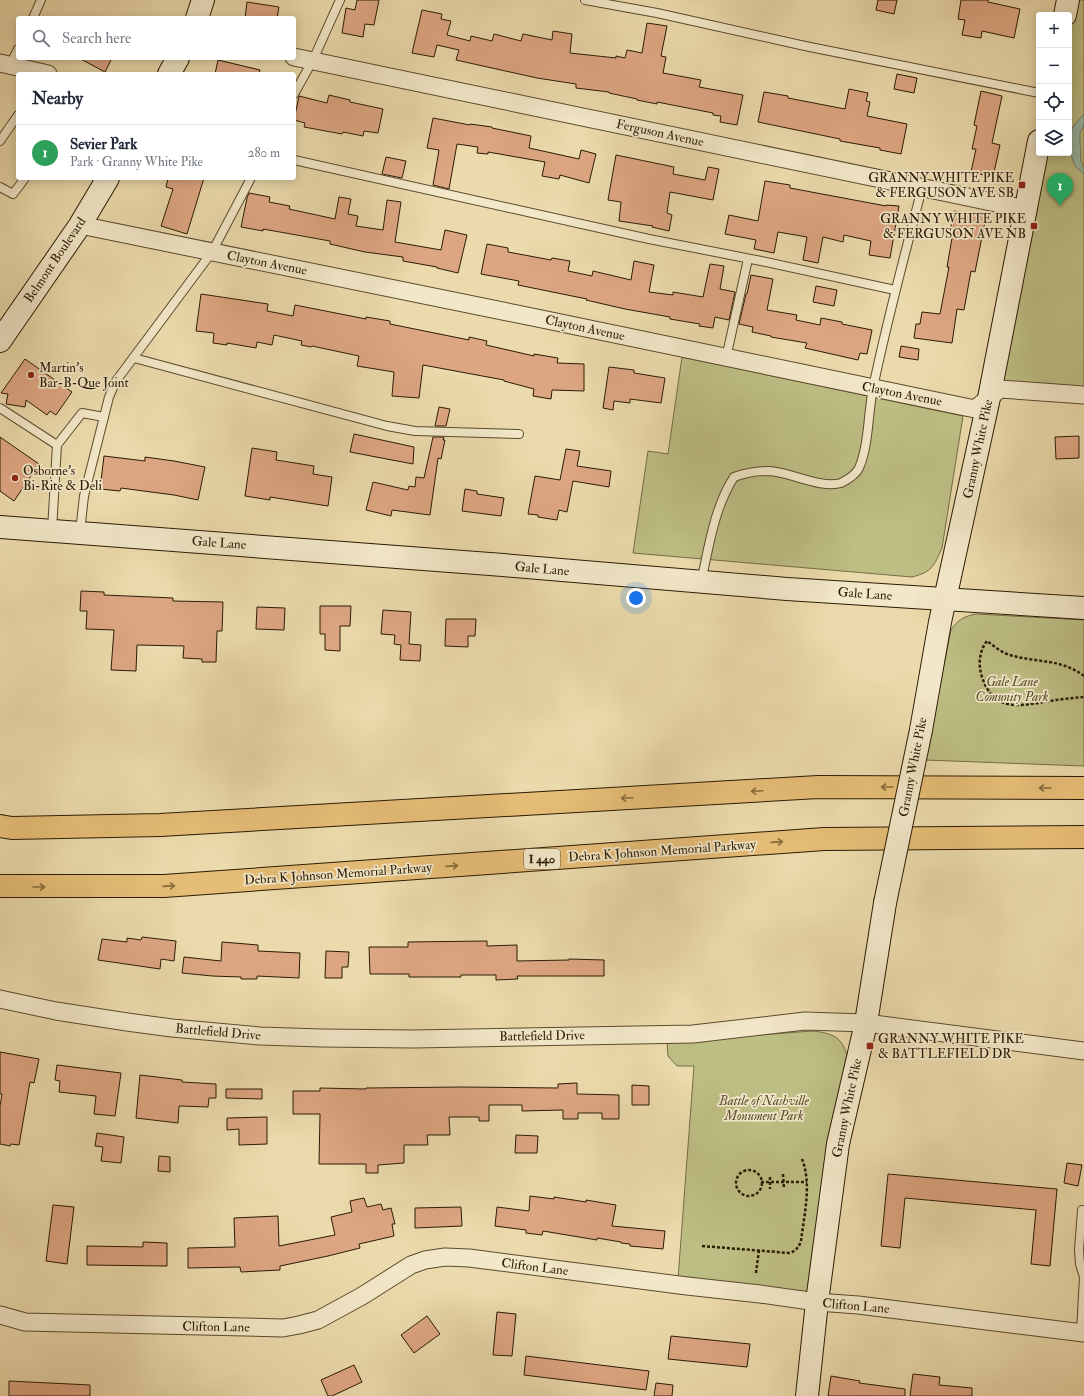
<!DOCTYPE html>
<html lang="en">
<head>
<meta charset="utf-8">
<style>
	:root { --surface:#fff; --page:#f6f6f7; --text:#1f2937; --muted:#747a83; --line:#e0e1e3; --accent:#8f2418 }
	body { margin:0; font-family:"IM FELL Double Pica",serif; background:var(--page); color:var(--text) }
	.controls { position:absolute; right:12px; top:12px; display:grid; overflow:hidden; border-radius:4px; box-shadow:0 2px 10px #0003 }
	.controls button { width:36px; height:36px; display:grid; place-items:center; padding:0; border:0; border-bottom:1px solid var(--line); background:var(--surface); color:var(--text); font:20px sans-serif }
	.you { position:absolute; left:636px; top:598px; width:14px; height:14px; margin:-10px; border:3px solid #fff; border-radius:50%; background:#1a73e8; box-shadow:0 0 0 6px #1a73e833 }
	.badge { display:grid; place-items:center; width:26px; height:26px; border-radius:50%; background:var(--accent); color:#fff; font-size:13px; font-weight:700 }
	.pin { position:absolute; translate:-50% -33px; filter:drop-shadow(0 1px 2px #0008) }
	.pin::after { content:''; position:absolute; top:21px; width:14px; height:12px; background:inherit; clip-path:polygon(0 0,100% 0,50% 100%) }
	.list { margin:0; padding:0; list-style:none }
	h2 { display:flex; justify-content:space-between; align-items:center; height:52px; margin:0; padding:0 16px; font-size:17px }
	h2 small { font-size:13px; font-weight:400; color:var(--muted) }
	.list li { display:grid; grid-template-columns:26px 1fr auto; gap:12px; align-items:center; box-sizing:border-box; height:56px; padding:0 16px; border-top:1px solid var(--line) }
	.list b { display:block; font-size:15px; white-space:nowrap }
	.list p { margin:0; font-size:13px; white-space:nowrap; color:var(--muted) }
	.list em { font-size:13px; font-style:normal; color:var(--muted) }
	.icon { flex:none; width:22px; height:22px; fill:none; stroke:currentColor; stroke-width:2; stroke-linecap:round; stroke-linejoin:round }
	.map { position:relative; flex:none; width:1084px; height:1396px; overflow:hidden }
	.search { position:absolute; background:var(--surface); box-shadow:0 2px 10px #0003; left:16px; top:16px; width:280px; height:44px; display:flex; align-items:center; gap:10px; box-sizing:border-box; padding:0 14px; border-radius:4px; color:var(--muted); font-size:15px }
	.panel { position:absolute; background:var(--surface); box-shadow:0 2px 10px #0003; left:16px; top:72px; width:280px; height:108px; border-radius:4px }
	.map>svg:first-child { display:block }
	.green { fill:#bdbe84; stroke:#746c44 }
	.water { fill:#98bba9; stroke:#6c7b67 }
	.building { fill:#dda682; stroke:#2b1b03 }
	.lines { fill:none; stroke-linecap:round; stroke-linejoin:round }
	.lane-casing { stroke:#5b4b2d; stroke-width:10 }
	.street-casing { stroke:#5b4b2d; stroke-width:19 }
	.secondary-casing { stroke:#2b1b03; stroke-width:24 }
	.highway-casing { stroke:#2b1b03; stroke-width:24 }
	.path { stroke:#2b1b03; stroke-width:2.5; stroke-dasharray:3 2; stroke-linecap:butt }
	.lane { stroke:#f2e7c8; stroke-width:8 }
	.street { stroke:#f2e7c8; stroke-width:17 }
	.secondary { stroke:#f2e7c8; stroke-width:22 }
	.highway { stroke:#e6bd76; stroke-width:22 }
	.secondary-bridge-casing { stroke:#2b1b03; stroke-width:24; stroke-linecap:butt }
	.secondary-bridge { stroke:#f2e7c8; stroke-width:22 }
	.oneway { stroke:#886c3c }
	.poi-dot { fill:#8f2418; stroke:#f2e7c8; stroke-width:1.5 }
	.labels { text-anchor:middle; dominant-baseline:central; stroke-width:3.5; stroke-linejoin:round; paint-order:stroke }
	.shield { fill:#f2e7c8; stroke:#67583e; stroke-width:1 }
	.shield-label { font-size:12px; font-weight:bold; fill:#2b1b03 }
	.street-label { font-size:13px; fill:#2b1b03; stroke:#f2e7c8 }
	.poi-label { font-size:13px; fill:#2b1b03; stroke:#f2e7c8; text-anchor:start }
	.park-label { font-size:13px; font-style:italic; fill:#574c2a; stroke:#f2e7c8 }
</style>
</head>
<body>
<div class="map">
<svg width="1084" height="1396" viewBox="0 0 1084 1396">
	<rect width="100%" height="100%" fill="#ebdaab"/>
	<filter id="stains"><feTurbulence type="fractalNoise" baseFrequency=".005" numOctaves="4"/><feColorMatrix values="0 0 0 0 .2 0 0 0 0 .09 0 0 0 0 .02 0 0 0 .5 -.17"/></filter>
	<radialGradient id="worn" r=".72"><stop offset=".6" stop-color="#630" stop-opacity="0"/><stop offset="1" stop-color="#630" stop-opacity=".3"/></radialGradient>
	<!-- green -->
	<g class="green">
		<path d="M1076 0H1084V389L1000 383 1046 153H1069V37Z"/>
		<path d="M682 357 963 416 942 548C934 566 932 572 912 577L633 553 648 451 668 454Z"/>
		<path d="M976 614 1084 620V766L925 760 951 630C957 620 965 616 976 614Z"/>
		<path d="M812 1031C833 1033 843 1037 848 1059L812 1295 678 1279 694 1066H677L668 1056 667 1042Z"/>
	</g>
	<!-- water -->
	<path class="water" d="M1084 114V125L1080 133V142L1081 161 1084 168V174L1075 166 1071 155 1070 145 1072 128Z"/>
	<!-- building -->
	<g class="building">
		<path d="M357 0H379L374 25 365 24 363 37 342 33 346 8 355 10Z"/>
		<path d="M878 0H897L894 14 876 10Z"/>
		<path d="M961 0H988V2L1020 9 1014 38 982 31 981 38 962 35 965 20 958 19Z"/>
		<path d="M247 2 279 7 277 18H245Z"/>
		<path d="M422 10 442 14 441 19 451 21 447 35 470 41 471 36 492 41 494 34 521 41 523 34 552 40 553 31 572 34 570 53 616 58V56L625 58 627 50 642 53 647 23 667 26 661 56 666 57 663 73 701 80 699 87 743 95 737 125 720 122 721 116 713 115V113L657 102V104L637 100V99L609 93V92L576 88V84L537 78 456 60 459 50 437 45 434 57 412 53Z"/>
		<path d="M79 58H112L105 72Z"/>
		<path d="M218 60 260 70 259 74H215Z"/>
		<path d="M897 74 917 78 914 93 894 89Z"/>
		<path d="M849 89 868 93 866 101 870 102 867 116 907 124 901 154 880 150V148L840 141V139L758 122 764 92 788 96V98L845 109Z"/>
		<path d="M981 91 1002 96 992 143 1000 145 993 177 971 172 976 149H972L977 126 974 125Z"/>
		<path d="M329 95 350 100V102L383 109 378 133 364 131 363 136 343 132 342 134 304 127 305 123 294 120 299 96 327 103Z"/>
		<path d="M433 118 470 125V124L492 127V128L531 136 529 148 579 159 581 150 596 154 589 183 560 175 559 179 542 176 545 162 488 152V154L477 153 478 147 457 144 449 189 433 185 439 150 427 148Z"/>
		<path d="M616 155 674 167 673 174 705 180 708 167 719 169 713 200 670 192 667 213 672 215 669 231 652 227 653 226 619 221 621 202 608 200Z"/>
		<path d="M386 157 406 161 402 178 382 174Z"/>
		<path d="M168 178H204L187 234 161 226 173 189 166 187Z"/>
		<path d="M765 181 790 185V188L886 206V205L899 206 890 258 869 255 871 241 844 235 843 242 823 237 818 263 803 260 807 237 778 232 774 253 754 249 756 240 725 234 729 215 758 221Z"/>
		<path d="M249 193 270 197 269 202 290 206 289 209 335 219 339 197 351 199 348 214 358 216 356 226 383 230 387 200 401 202 395 242 441 250 445 230 467 235 458 273 437 268V267L403 261V257L365 252 330 244V241L263 229V231L241 227 247 198Z"/>
		<path d="M954 211 986 217 975 272 971 271 964 310 957 309 952 343 914 338 916 324H920L922 312 940 314 949 267H947L952 238 949 237Z"/>
		<path d="M487 244 508 248V252L551 260 552 258 570 261 568 271 592 276 593 271 631 280 634 261 654 265 649 292 673 295V292L703 297 710 264 724 266 720 289 735 292 729 320 715 317 713 328 699 326 700 324 670 319V317L625 309 586 300 587 299 518 285 519 281 481 274Z"/>
		<path d="M751 275 773 279 767 310 797 315 796 320 820 325 821 318 842 322V324L872 330 867 354 860 353 858 360 805 348 807 343 771 337V336L752 332 753 327 739 324 746 294H747Z"/>
		<path d="M816 286 837 290 834 306 813 302Z"/>
		<path d="M201 294 268 304 267 311 293 316 295 305 366 319V317L390 321V324L469 340V337L487 341 486 345 534 356V354L558 358 557 363 584 364V391L552 390 551 399 533 396 534 389 504 381V380L423 365 419 398 392 396 394 372 357 366 359 356 312 346 311 347 301 345 302 341 274 335 272 345 257 342 256 348 227 343V345L213 343 214 333 196 331Z"/>
		<path d="M901 346 919 349 918 360 899 357Z"/>
		<path d="M25 359 72 392 56 415 50 411 47 415 26 400 25 407 6 404 8 394 1 393Z"/>
		<path d="M609 367 634 370V373L665 378 661 403 630 399V403L614 401 613 410 603 408Z"/>
		<path d="M439 407 450 409 446 426H435Z"/>
		<path d="M354 434 414 447 413 464 350 452Z"/>
		<path d="M1079 436V458L1056 459 1055 437Z"/>
		<path d="M0 437 39 464 14 501 0 491Z"/>
		<path d="M433 437H444L443 440H445L441 459 438 458 430 515 392 510 391 516 366 510 373 482 408 490 409 486 415 487 416 477 424 478Z"/>
		<path d="M252 448 277 452 276 460 314 466 313 474 332 477 328 506 270 497V500L245 496Z"/>
		<path d="M566 449 580 451 577 466 611 471 609 487 573 481 567 512 559 510 557 520 538 517V515L528 514 535 476 560 480Z"/>
		<path d="M104 456 145 461V457L174 461 205 467 198 500 174 495 121 488 120 491 100 489Z"/>
		<path d="M465 489 477 491V494L504 498 501 516 462 511Z"/>
		<path d="M81 591 104 592V595L173 598V601L223 602 222 631H217L216 662H202V659L183 658 184 646 137 645 136 671 111 670 114 630 86 629 87 611H80Z"/>
		<path d="M320 606H351L350 626H340V651L325 650V634H320Z"/>
		<path d="M257 607 285 608 284 630 256 629Z"/>
		<path d="M383 610 411 612 409 644 421 645 420 661 400 660 401 645 394 644 395 635 381 634Z"/>
		<path d="M446 619H476L475 636H468V647L445 646Z"/>
		<path d="M142 937 176 941 174 961 161 959 160 969 98 960 102 939 127 942V938L141 940Z"/>
		<path d="M487 941V946L517 945V961L569 960V959L604 960V976H517L518 979 496 980V975H461V977H409V974H370L369 947H408V942Z"/>
		<path d="M222 942 258 945V951L300 953 299 978 257 976V979H241V977L212 976 182 973 184 957 221 961Z"/>
		<path d="M326 951 349 952 348 967H342V978H325Z"/>
		<path d="M0 1052 39 1059 34 1083 30 1082 19 1145 11 1144 10 1146 0 1144V1106L2 1094H0Z"/>
		<path d="M57 1065 121 1073 115 1116 94 1114 96 1096 59 1092 60 1081 55 1080Z"/>
		<path d="M140 1075 182 1080V1082L216 1084V1098H209L208 1107 179 1106 178 1123 136 1118Z"/>
		<path d="M577 1083V1094L619 1095V1119H602V1113H578V1119H563V1110L522 1111V1105H489V1121H479V1117H449L450 1135H427L428 1145H404V1163L378 1165V1173H366V1164H319L320 1114H293V1091H320V1088L366 1089V1088L461 1087 558 1088V1084Z"/>
		<path d="M632 1085 649 1086V1105H632Z"/>
		<path d="M226 1089H262V1099L226 1098Z"/>
		<path d="M267 1117V1144L239 1145V1129L227 1130V1118Z"/>
		<path d="M97 1133 124 1137 121 1163 101 1161 103 1147 95 1146Z"/>
		<path d="M516 1135 538 1136 537 1153H515Z"/>
		<path d="M159 1156 170 1157V1172L158 1171Z"/>
		<path d="M1067 1163 1082 1165 1078 1186 1064 1183Z"/>
		<path d="M888 1174 1057 1189 1050 1266 1031 1264 1036 1210 905 1198 900 1248 881 1246Z"/>
		<path d="M530 1196 554 1199V1197L586 1202V1200L616 1205 612 1226 665 1231 663 1249 630 1246V1244L621 1243V1242L597 1238V1240L543 1231 542 1235 526 1233V1230L495 1226 497 1207 529 1211Z"/>
		<path d="M364 1198 367 1207 381 1204 383 1210 391 1208 395 1224H392L394 1236 359 1244 360 1248 328 1256 280 1266V1270L241 1272 240 1267 188 1268V1248L235 1247 234 1218 278 1216 279 1246 335 1235 331 1217 352 1212 350 1201Z"/>
		<path d="M53 1205 74 1207 67 1264 46 1261Z"/>
		<path d="M461 1207 462 1226 415 1228V1208Z"/>
		<path d="M143 1242 167 1243V1266L87 1265V1246L143 1247Z"/>
		<path d="M497 1312 516 1314 512 1356 493 1355Z"/>
		<path d="M427 1316 440 1334 414 1353 401 1335Z"/>
		<path d="M671 1336 750 1344 747 1367 668 1359Z"/>
		<path d="M526 1356 649 1371 646 1390 524 1375Z"/>
		<path d="M354 1365 362 1382 332 1396H328L321 1380Z"/>
		<path d="M913 1374 940 1377 939 1385 972 1388V1396H910Z"/>
		<path d="M831 1376 860 1381 859 1383 905 1389V1396H828Z"/>
		<path d="M9 1381 90 1385V1396H9Z"/>
		<path d="M656 1383 673 1385 672 1396H654Z"/>
	</g>
	<g class="lines">
		<!-- lane casing -->
		<g class="lane-casing">
			<g id="lane">
				<path d="M585 0 657 13 805 46 1039 93"/>
				<path d="M33 18 41 0"/>
				<path d="M10 65 18 49"/>
				<path d="M294 94 313 60 340 0"/>
				<path d="M0 141 18 115"/>
				<path d="M294 160 649 239 761 261 895 290"/>
				<path d="M0 187 13 194 25 178"/>
				<path d="M134 358 387 426 415 431 519 434"/>
				<path d="M726 358 748 259"/>
				<path d="M0 408 57 445"/>
				<path d="M52 530 57 445 82 413 104 417"/>
				<path d="M80 532 84 496 109 397 116 381 212 252 251 178"/>
				<path d="M701 582C709 547 714 508 734 477 745 473 757 471 769 471 790 472 821 489 841 483 847 480 856 474 859 468 869 445 868 413 873 388 887 320 905 254 922 188"/>
				<path d="M1081 1332 1084 1277 1080 1264 1079 1250 1082 1210"/>
			</g>
		</g>
		<!-- street casing -->
		<g class="street-casing">
			<g id="street">
				<path d="M294 57 1025 209"/>
				<path d="M0 63 48 74"/>
				<path d="M80 225 537 318 975 409 1000 389 1084 395"/>
				<path d="M0 999 56 1011 127 1022 172 1028 260 1036 321 1038 414 1039 693 1034 805 1021 866 1023 1084 1051"/>
				<path d="M0 1315 25 1322 283 1328 299 1325 318 1320 362 1296 411 1265 425 1260 445 1257 469 1258 687 1286 760 1294 817 1302 858 1305 1084 1333"/>
			</g>
		</g>
		<!-- secondary casing -->
		<g class="secondary-casing">
			<g id="secondary">
				<path d="M1065 15 1068 0"/>
				<path d="M197 18 203 0"/>
				<path d="M169 74 178 58"/>
				<path d="M0 341 80 225 108 178"/>
				<path d="M0 527 503 565 787 589 1084 608"/>
				<path d="M921 730 940 622 989 398 1039 141"/>
				<path d="M807 1396 817 1302 838 1144 866 1023 885 903"/>
			</g>
		</g>
		<!-- highway casing -->
		<g class="highway-casing">
			<g id="highway">
				<path d="M0 826 12 828 160 825 818 787 1084 788"/>
				<path d="M0 886H164L824 839 1084 837"/>
			</g>
		</g>
		<!-- path -->
		<g class="path">
			<path d="M1084 676C1060 658 1036 663 1010 655 1002 653 994 646 987 641 979 651 978 665 982 677 994 713 1020 706 1050 701 1061 699 1073 698 1084 697"/>
			<circle cx="749" cy="1183" r="13"/>
			<path d="M783 1174 784 1189"/>
			<path d="M770 1177V1189"/>
			<path d="M761 1182H807"/>
			<path d="M702 1246 789 1253C796 1251 799 1247 801 1241 804 1215 812 1184 802 1159"/>
			<path d="M756 1273 759 1250"/>
		</g>
		<!-- lane -->
		<use href="#lane" class="lane"/>
		<!-- street -->
		<use href="#street" class="street"/>
		<!-- secondary -->
		<use href="#secondary" class="secondary"/>
		<!-- highway -->
		<use href="#highway" class="highway"/>
		<!-- secondary-bridge casing -->
		<g class="secondary-bridge-casing">
			<path id="secondary-bridge" d="M885 903 921 730"/>
		</g>
		<!-- secondary-bridge -->
		<use href="#secondary-bridge" class="secondary-bridge"/>
	</g>
	<!-- one-way arrows -->
	<defs><path id="oneway-shaft" d="M-6 0H5M1.5-3L5.5 0L1.5 3" fill="none" stroke-width="1.6" stroke-linecap="round" stroke-linejoin="round"/></defs>
	<g class="oneway">
		<use href="#oneway-shaft" transform="translate(887 787) rotate(-180)"/>
		<use href="#oneway-shaft" transform="translate(1045 788) rotate(-180)"/>
		<use href="#oneway-shaft" transform="translate(757 791) rotate(177)"/>
		<use href="#oneway-shaft" transform="translate(627 798) rotate(177)"/>
		<use href="#oneway-shaft" transform="translate(777 842) rotate(-4)"/>
		<use href="#oneway-shaft" transform="translate(452 866) rotate(-4)"/>
		<use href="#oneway-shaft" transform="translate(169 886) rotate(-4)"/>
		<use href="#oneway-shaft" transform="translate(39 887)"/>
	</g>
	<!-- markers -->
	<g class="poi-dot">
		<rect x="1018" y="181" width="8" height="8" rx="2"/>
		<rect x="1030" y="222" width="8" height="8" rx="2"/>
		<circle cx="31" cy="375" r="4"/>
		<circle cx="15" cy="478" r="4"/>
		<rect x="866" y="1042" width="8" height="8" rx="2"/>
	</g>
	<g class="labels">
		<!-- shield labels -->
		<rect class="shield" x="524" y="849" width="36" height="20" rx="3"/>
		<g class="shield-label">
			<text x="542" y="859">I 440</text>
		</g>
		<!-- street labels -->
		<g class="street-label">
			<text transform="translate(660 133) rotate(12)">Ferguson Avenue</text>
			<text transform="translate(55 260) rotate(-56)">Belmont Boulevard</text>
			<text transform="translate(267 263) rotate(11)">Clayton Avenue</text>
			<text transform="translate(585 328) rotate(12)">Clayton Avenue</text>
			<text transform="translate(902 394) rotate(11)">Clayton Avenue</text>
			<text transform="translate(978 449) rotate(-78)">Granny White Pike</text>
			<text transform="translate(219 543) rotate(4)">Gale Lane</text>
			<text transform="translate(542 569) rotate(5)">Gale Lane</text>
			<text transform="translate(865 594) rotate(4)">Gale Lane</text>
			<text transform="translate(913 767) rotate(-79)">Granny White Pike</text>
			<text transform="translate(662 851) rotate(-4)">Debra K Johnson Memorial Parkway</text>
			<text transform="translate(338 874) rotate(-4)">Debra K Johnson Memorial Parkway</text>
			<text transform="translate(218 1032) rotate(5)">Battlefield Drive</text>
			<text transform="translate(542 1036) rotate(-1)">Battlefield Drive</text>
			<text transform="translate(847 1108) rotate(-78)">Granny White Pike</text>
			<text transform="translate(535 1267) rotate(7)">Clifton Lane</text>
			<text transform="translate(856 1306) rotate(5)">Clifton Lane</text>
			<text transform="translate(216 1327) rotate(1)">Clifton Lane</text>
		</g>
		<!-- poi labels -->
		<g class="poi-label">
			<text x="1014" y="178" text-anchor="end">GRANNY WHITE PIKE<tspan x="1014" dy="15">&amp; FERGUSON AVE SB</tspan></text>
			<text x="1026" y="219" text-anchor="end">GRANNY WHITE PIKE<tspan x="1026" dy="15">&amp; FERGUSON AVE NB</tspan></text>
			<text x="39" y="368">Martin's<tspan x="39" dy="15">Bar-B-Que Joint</tspan></text>
			<text x="23" y="471">Osborne's<tspan x="23" dy="15">Bi-Rite &amp; Deli</tspan></text>
			<text x="878" y="1039">GRANNY WHITE PIKE<tspan x="878" dy="15">&amp; BATTLEFIELD DR</tspan></text>
		</g>
		<!-- park labels -->
		<g class="park-label">
			<text x="1012" y="682">Gale Lane<tspan x="1012" dy="15">Comunity Park</tspan></text>
			<text x="764" y="1101">Battle of Nashville<tspan x="764" dy="15">Monument Park</tspan></text>
		</g>
	</g>
	<rect width="100%" height="100%" filter="url(#stains)"/>
	<rect width="100%" height="100%" fill="url(#worn)"/>
</svg>
<div class="controls">
<button>+</button>
<button>−</button>
<button><svg class="icon" aria-label="locate" viewBox="0 0 24 24"><circle cx="12" cy="12" r="6"/><path d="M12 2v4M12 18v4M2 12h4M18 12h4"/></svg></button>
<button><svg class="icon" aria-label="layers" viewBox="0 0 24 24"><path d="M12 4l9 5-9 5-9-5zM3 14l9 5 9-5"/></svg></button>
</div>
<div class="you"></div>
<div class="pin badge" style="left:1060px;top:206px;background:#2e9e5b">1</div>
<div class="search"><svg class="icon" aria-label="search" viewBox="0 0 24 24"><circle cx="10" cy="10" r="6"/><path d="M15 15l6 6"/></svg>Search here</div>
<section class="panel">
<h2>Nearby<small></small></h2>
<ul class="list">
<li><span class="badge" style="background:#2e9e5b">1</span><div><b>Sevier Park</b><p>Park · Granny White Pike</p></div><em>280 m</em></li>
</ul>
</section>
</div>
</body>
</html>
